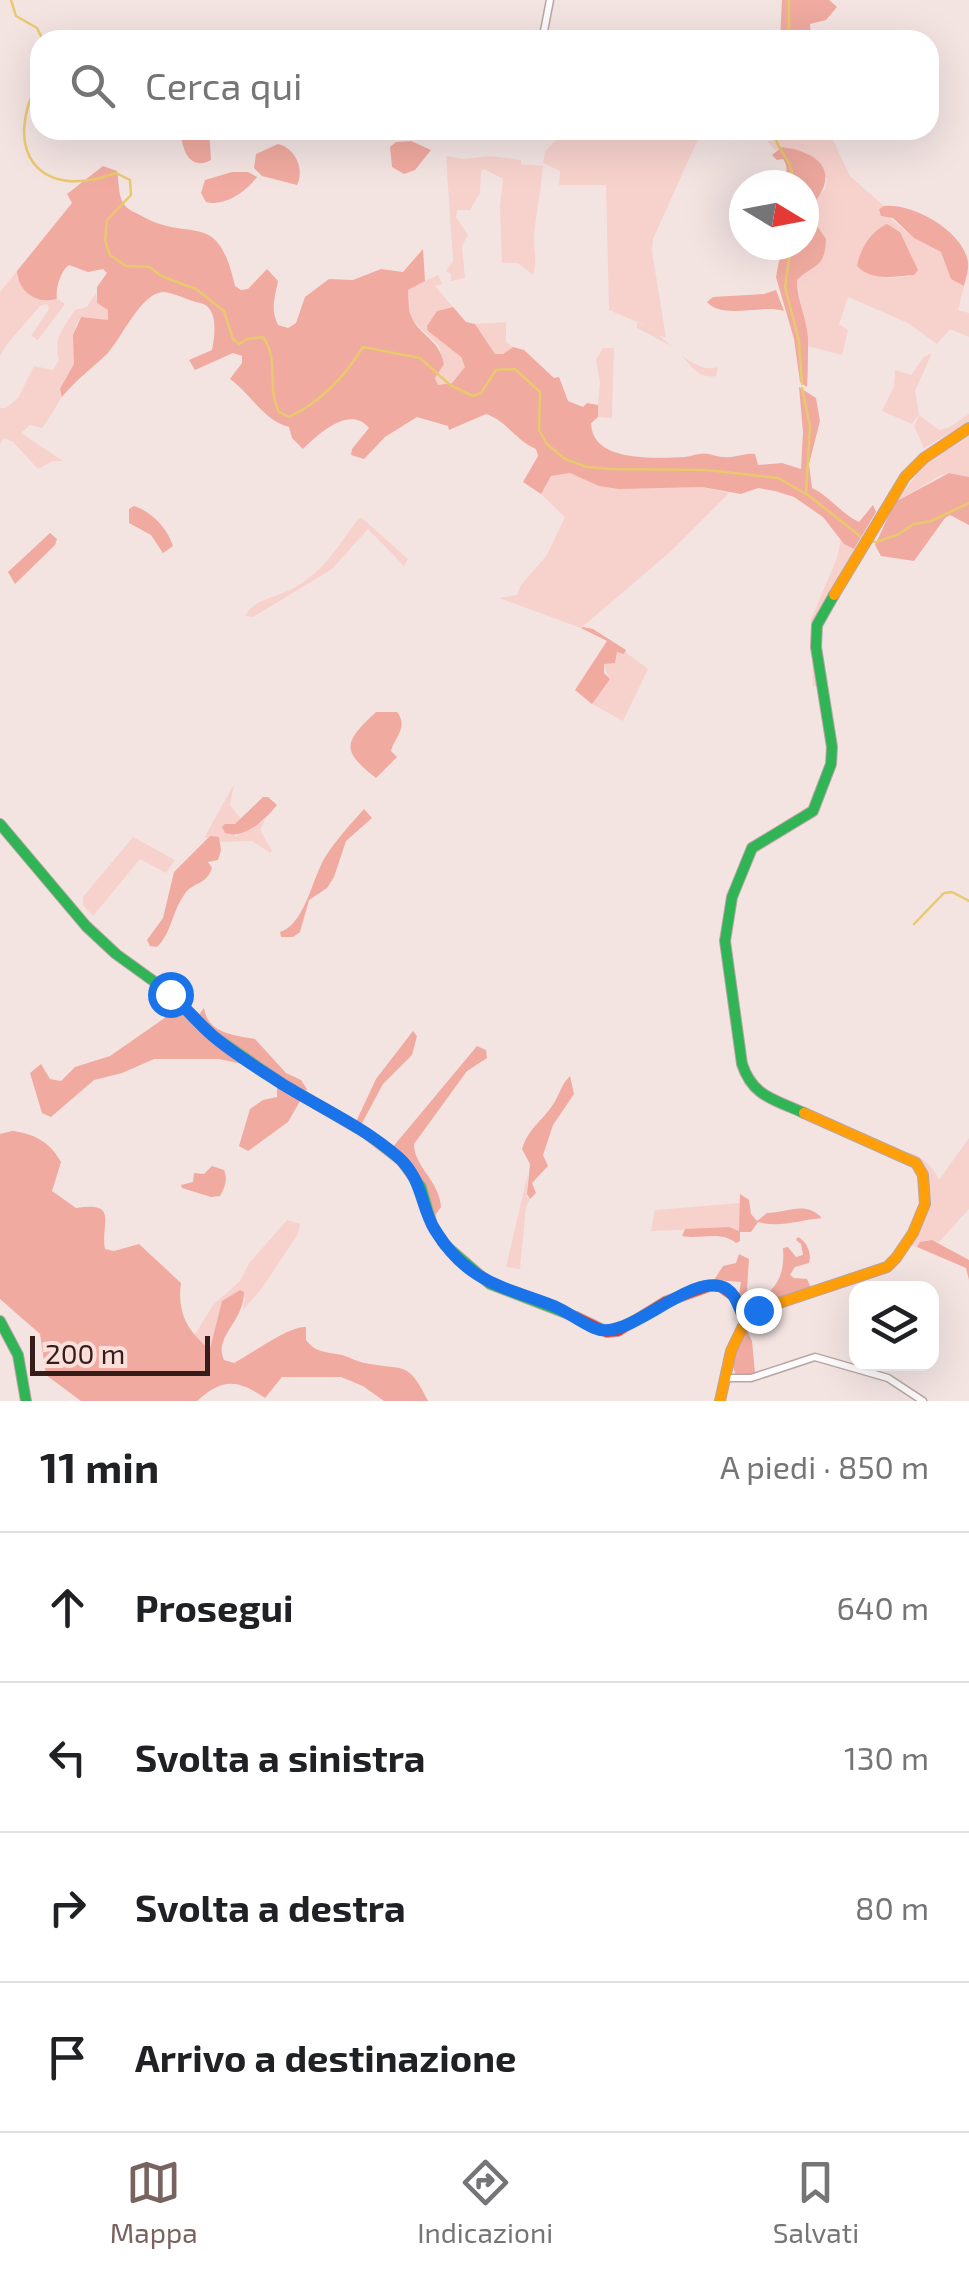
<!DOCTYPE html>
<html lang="it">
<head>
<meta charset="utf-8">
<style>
	:root { --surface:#fff; --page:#f6f6f6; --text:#202124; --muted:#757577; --line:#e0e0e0; --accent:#78635f }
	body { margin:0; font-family:"Exo 2",sans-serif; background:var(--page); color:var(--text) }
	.controls { position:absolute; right:30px; bottom:30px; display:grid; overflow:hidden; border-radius:20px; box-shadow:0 10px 40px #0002 }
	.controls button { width:90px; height:90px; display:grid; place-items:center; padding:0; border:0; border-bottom:2px solid var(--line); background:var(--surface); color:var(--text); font:50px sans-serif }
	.compass { position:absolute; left:729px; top:170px; width:90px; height:90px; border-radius:50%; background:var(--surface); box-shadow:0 10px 40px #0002; rotate:100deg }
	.scale { position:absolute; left:30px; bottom:25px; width:180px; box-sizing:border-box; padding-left:10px; border:5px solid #361d19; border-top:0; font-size:28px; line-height:35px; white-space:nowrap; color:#361d19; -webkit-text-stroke:8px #fbdfda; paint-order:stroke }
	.stop { position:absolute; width:30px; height:30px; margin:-22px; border:8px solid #1a73e8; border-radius:50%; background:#fff }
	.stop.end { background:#1a73e8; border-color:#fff; box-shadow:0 2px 10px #0008 }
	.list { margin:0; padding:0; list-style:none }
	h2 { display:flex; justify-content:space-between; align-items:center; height:130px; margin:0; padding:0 40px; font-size:42px }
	h2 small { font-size:32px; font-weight:400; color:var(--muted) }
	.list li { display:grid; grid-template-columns:65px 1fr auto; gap:30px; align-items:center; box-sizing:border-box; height:150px; padding:0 40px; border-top:2px solid var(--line) }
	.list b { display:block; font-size:38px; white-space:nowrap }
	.list em { font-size:32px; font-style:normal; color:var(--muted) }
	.icon { flex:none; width:55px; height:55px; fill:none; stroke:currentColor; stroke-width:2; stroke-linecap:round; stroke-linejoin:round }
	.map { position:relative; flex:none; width:969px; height:1401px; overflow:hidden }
	.search { position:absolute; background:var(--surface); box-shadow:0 10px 40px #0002; left:30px; right:30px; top:30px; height:110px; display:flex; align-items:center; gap:25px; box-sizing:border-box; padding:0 35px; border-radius:30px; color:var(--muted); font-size:38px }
	.sheet { height:730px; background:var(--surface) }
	nav { display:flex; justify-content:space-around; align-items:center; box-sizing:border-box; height:140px; border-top:2px solid var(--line); background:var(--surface); font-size:28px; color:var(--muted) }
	nav a { display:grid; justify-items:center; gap:5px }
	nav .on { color:var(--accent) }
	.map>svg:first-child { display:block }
	.green { fill:#f7d2cd; fill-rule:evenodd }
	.forest { fill:#f0aa9f }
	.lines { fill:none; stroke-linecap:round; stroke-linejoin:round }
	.stream { stroke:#eac86f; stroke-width:2.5 }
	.street-casing { stroke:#b8a6a3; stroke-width:9 }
	.fast-casing { stroke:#b8a6a3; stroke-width:12 }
	.slow-casing { stroke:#b8a6a3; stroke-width:12 }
	.jam-casing { stroke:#b8a6a3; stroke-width:12 }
	.street { stroke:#fdfbfb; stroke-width:6 }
	.fast { stroke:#30b455; stroke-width:10 }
	.slow { stroke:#ff9f0a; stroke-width:10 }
	.jam { stroke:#e5322d; stroke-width:10 }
	.route { stroke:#1a73e8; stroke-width:12 }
</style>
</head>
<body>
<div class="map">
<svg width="969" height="1401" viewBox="0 0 969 1401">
	<rect width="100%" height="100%" fill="#f3e4e2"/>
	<!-- green -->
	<g class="green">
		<path d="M565 130H702L653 239 652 251 666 338 658 335C676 348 695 374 718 367L716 376C695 380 689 360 675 349 664 341 649 335 637 328V323L646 326 609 310 606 185H559L560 171 543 163 545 152Z"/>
		<path d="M784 130H828L850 176 884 206 879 209 914 238 941 252C950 266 947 280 964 286L958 310 969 313V337L950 329 937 344 908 323 848 297 839 324 848 330 842 355 807 346 797 280C815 263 825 269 826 239L814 221 811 205 825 189 827 178 802 154 787 147 775 150 767 141 778 140ZM898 228 918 270 909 276 888 278Z"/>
		<path d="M446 156 464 159 491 156 521 160V164L543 166C541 188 537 211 534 233 533 248 538 260 533 275L518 263H502L500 206 503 179 484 169 481 171 480 193 470 210H457L456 217 468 235 462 246 465 278 451 281V274L446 271 453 261Z"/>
		<path d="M17 271V277C28 291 39 306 58 299L65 304 38 340 31 336 49 309 47 304 40 306 7 344 0 356V292Z"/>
		<path d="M438 275 442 284 435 286 453 307 437 311 427 326C436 344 459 347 465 367 459 378 451 387 438 385L435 378 443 364 439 346 411 319 408 289Z"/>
		<path d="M96 293 97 303 108 310V321L81 317C69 332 77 346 74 363 69 386 56 409 42 428L30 425 21 433 63 461H53L38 469 13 442 4 438 0 444V408H6L18 398 34 366 53 370 59 360C54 336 62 330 75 310L87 307Z"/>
		<path d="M506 322V342L513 347 503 354H495L475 324Z"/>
		<path d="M603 348H614L612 418 598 417 597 414 600 383 596 360Z"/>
		<path d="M932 353 915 391 919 414 912 424 882 411 894 386 895 370 911 375 924 357Z"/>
		<path d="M969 414V422L924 448 914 426 919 415 939 430 948 428Z"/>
		<path d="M969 432V477L950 473 941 475 895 502 929 459Z"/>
		<path d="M570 473 613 488 702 487 729 493 670 552 581 628 499 598 517 595 521 585 547 555 565 517 541 494 551 476Z"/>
		<path d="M362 518 408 559 404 566 368 529 332 569 253 617 245 616C254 599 275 598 292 589 323 573 339 545 358 519Z"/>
		<path d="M841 539 854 549 815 622 817 687 813 685 811 619 837 558Z"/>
		<path d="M617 651 624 654 625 652 648 669 623 721 592 704 609 679 603 663H615Z"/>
		<path d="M234 784 230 805 241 819 235 824V837L265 820 260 830 272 851 270 853 252 841 220 842 219 837 204 838Z"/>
		<path d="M133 837 175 860 166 873 140 859 93 916 83 905V897Z"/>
		<path d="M969 1138V1209L939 1242 927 1240 917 1247 911 1245 927 1175 889 1150 895 1146 898 1152C916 1150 931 1163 939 1180Z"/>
		<path d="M528 1173 527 1197 530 1199 526 1207 520 1269 506 1267Z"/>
		<path d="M740 1203V1232L724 1228 651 1231 655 1210Z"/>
		<path d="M287 1220 300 1224 298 1234 262 1288 243 1310 245 1298 240 1290 222 1301 211 1349 194 1336 213 1305 240 1281 250 1262Z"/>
	</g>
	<!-- forest -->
	<g class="forest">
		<path d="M782 0H829L837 7 826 20 810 24 811 40H780Z"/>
		<path d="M181 130H209L211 160C190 172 181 149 181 130Z"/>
		<path d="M411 141 431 150 415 170 404 174 392 167 390 147 396 142Z"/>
		<path d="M278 144C295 148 305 169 297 185L262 176 254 168 256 154Z"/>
		<path d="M782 147C819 152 842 172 811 206L814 221 826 239C825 269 815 263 797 280 797 301 807 319 808 338 808 355 808 370 807 387L800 382 794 339 776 277 782 245H804V185H782C785 175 790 169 783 159L777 160 772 155Z"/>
		<path d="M103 166 117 171C119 181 118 192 122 201 126 209 132 211 140 215 192 245 217 206 235 286L241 290 248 289 267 269 278 281C275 298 270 308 278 325L288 328 296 323 305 297 329 279 353 280 381 269 403 272 423 249 425 281 408 290C409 297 408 309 411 316 419 336 439 338 444 364L435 378 438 385 452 383 465 367 461 357 428 331 427 326 437 311 453 307 466 322 475 324 495 354H503L513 347 524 350 554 378 559 377 568 401 583 407 587 403 598 405V417L591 423C592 463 655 458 685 457 692 456 701 452 709 454 717 456 722 458 731 457 741 456 746 453 755 454L758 465 782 463 801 469 803 432 799 387 816 398 820 421 809 464 812 488C831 497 840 513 859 522L873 505 876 512 854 549 844 544 823 517 794 497 775 491 758 488 741 494 702 487 619 489 599 486 570 473 551 476 541 494 523 482 538 456 536 449C516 441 507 421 486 414L449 430 448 426 417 417 385 437 364 459 351 455 352 449 369 428C350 404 317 435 303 449L292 438 289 427C263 420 251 394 230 379L242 363V356L233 353 195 370 189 360 212 350C215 336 219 307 200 303 189 301 173 292 163 292 141 293 121 339 107 354 92 368 76 380 62 397L60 389 74 364 73 335 81 317 108 320V310L97 303V287L107 273 103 269 88 272 69 265C61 270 55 289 57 299 38 305 18 292 17 271L72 203 67 194Z"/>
		<path d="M232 172H248L257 177C246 192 224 207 206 202L201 193 205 180Z"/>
		<path d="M884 206C913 203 963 231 968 262 969 270 966 278 964 286L951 279 941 252 914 238 893 218 881 216 879 209Z"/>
		<path d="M887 224 900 232 918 270 914 275C894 276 873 282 857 266 860 249 871 231 887 224Z"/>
		<path d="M776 290 784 311C761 304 723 320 707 302L713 297 764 294Z"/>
		<path d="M949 473 969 477V525L950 515 945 518 914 561 881 556 875 545 895 502Z"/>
		<path d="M134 506C151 511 168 529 173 546L163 553 151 535 129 523V509Z"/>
		<path d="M50 533 57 539 55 545 15 584 8 572Z"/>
		<path d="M583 627 593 629 626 650 624 654 617 652 615 663 604 664V673L610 679 592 704 575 690 607 641 581 628Z"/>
		<path d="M376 712H397C409 727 394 738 391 751L397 757 376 778C340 750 344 742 376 712Z"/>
		<path d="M263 797H268L277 805C265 820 244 840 225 833L222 827 225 824H235Z"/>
		<path d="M364 809 372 818 346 841 334 877 327 888 309 900 300 932 293 937H281L280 932C304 925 312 880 324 859 335 841 350 825 364 809Z"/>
		<path d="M210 836 219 837 221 850 218 860 208 862 212 868C206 886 193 881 184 895 172 912 172 932 157 947L150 946 147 940 163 918 174 872Z"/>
		<path d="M168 995 252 1066 219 1059H154L122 1073 94 1080 51 1117 42 1113 30 1073 41 1064 50 1079 61 1081 75 1067 110 1056 169 1015 172 1007Z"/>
		<path d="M204 1008C208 1034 234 1035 255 1039L286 1073 301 1080 307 1089 288 1122 248 1151 239 1146 250 1109 263 1100 277 1097V1081L216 1036 198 1016Z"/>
		<path d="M413 1031 417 1036 412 1055 383 1084 360 1127 355 1124 376 1079Z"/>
		<path d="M477 1046 486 1050 487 1058 467 1071 414 1144C414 1167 439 1180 441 1207L434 1217 424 1187 392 1148Z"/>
		<path d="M570 1076 574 1094 553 1125 543 1155 548 1166 532 1183 536 1193 530 1199 527 1194 530 1164 522 1149C528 1129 541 1122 552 1106 560 1095 560 1086 570 1076Z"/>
		<path d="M12 1131C35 1134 50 1142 61 1162L52 1191 76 1208C120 1201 100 1224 105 1249L114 1251 139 1244 181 1283C177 1312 187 1331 210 1349L222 1301 240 1290 244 1292C244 1322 213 1337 224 1360L234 1363C252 1354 288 1326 306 1327V1340C316 1353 327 1352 342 1355 350 1357 357 1362 365 1363 403 1371 408 1359 428 1401H384L363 1386 341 1377H282L265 1398C237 1379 223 1378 197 1401H81L46 1375 40 1334 0 1299V1134Z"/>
		<path d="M212 1166 224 1170C228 1180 225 1187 220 1196L211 1197 182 1188 181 1185 193 1182 194 1173 204 1174Z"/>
		<path d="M740 1194 749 1200 751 1214 757 1221 767 1213C787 1213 805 1200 822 1218 801 1220 779 1228 758 1222L751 1232H740V1241L736 1243C720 1230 700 1240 682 1236L685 1229 729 1227 739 1231Z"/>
		<path d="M798 1237C807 1241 812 1254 809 1263L795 1267 790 1275 794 1278 807 1279 812 1290 753 1310 752 1303C777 1291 785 1275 783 1248L788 1247 796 1257 803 1255 801 1244 796 1240Z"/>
		<path d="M932 1240 969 1260V1280L966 1268 917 1247 920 1242Z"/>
		<path d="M739 1254 749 1259 746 1304 739 1294 741 1282 714 1280 723 1266 736 1263Z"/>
		<path d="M747 1330 752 1341 755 1373 738 1377C726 1362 738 1344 747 1330Z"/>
	</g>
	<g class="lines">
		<!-- stream -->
		<g class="stream">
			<path d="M11 0 16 16 37 28 43 40"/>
			<path d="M789 40V0"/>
			<path d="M40 78C0 151 39 202 116 173L130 180 131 195 107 220 105 241 110 255 126 266 150 267 161 276 196 289 224 311 233 339 239 344 247 339 263 337C280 360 266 387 279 412L289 417C321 402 345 376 363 347L420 358 450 385 473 396 481 393 496 370 515 369 540 392 539 430 547 444 565 459 587 467 610 469 707 470 778 478 808 495 860 536"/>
			<path d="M773 130C777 154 792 155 794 185"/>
			<path d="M791 245 785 287 799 341 802 384"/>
			<path d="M802 388 810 426 806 494"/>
			<path d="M867 541 876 542 897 535 914 524 931 521 969 503"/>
			<path d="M914 924 944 893 952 892 969 901"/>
		</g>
		<!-- street casing -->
		<g class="street-casing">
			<g id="street">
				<path d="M546 40 544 31 550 0"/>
				<path d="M726 1378H751L815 1357 888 1378 923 1401"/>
			</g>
		</g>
		<!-- fast casing -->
		<g class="fast-casing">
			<g id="fast">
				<path d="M0 824 86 926 116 954 170 993 212 1035 281 1083 366 1133 401 1160 421 1187 432 1225 445 1245 490 1284 576 1317"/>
				<path d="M804 1113C774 1099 753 1097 742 1064L725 941 732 897 752 848 813 811 831 764 832 747 816 647 817 625 834 595"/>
				<path d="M0 1321 18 1355 26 1401"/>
			</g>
		</g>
		<!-- slow casing -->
		<g class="slow-casing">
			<g id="slow">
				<path d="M834 595 905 477 924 458 969 428"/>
				<path d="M720 1401 731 1351 742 1328 758 1310 887 1267 896 1258 913 1233 925 1204 923 1175 916 1163 804 1113"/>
			</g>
		</g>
		<!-- jam casing -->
		<g class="jam-casing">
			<path id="jam" d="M576 1317 607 1332 618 1331 665 1302 709 1286H720L735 1297 746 1321"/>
		</g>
		<!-- street -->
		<use href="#street" class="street"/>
		<!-- fast -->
		<use href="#fast" class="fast"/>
		<!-- slow -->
		<use href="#slow" class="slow"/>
		<!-- jam -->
		<use href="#jam" class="jam"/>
	</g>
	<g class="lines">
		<!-- route -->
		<path class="route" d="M170 994C185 1007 198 1023 213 1036 234 1054 259 1069 282 1084 321 1108 364 1127 398 1157 423 1179 420 1206 435 1230 468 1283 502 1286 554 1306 568 1312 580 1322 594 1328 629 1344 692 1268 727 1289 738 1296 738 1310 746 1320L758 1310"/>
	</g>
</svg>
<div class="controls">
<button><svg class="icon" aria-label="layers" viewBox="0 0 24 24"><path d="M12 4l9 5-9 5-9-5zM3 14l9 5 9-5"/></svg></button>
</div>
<svg class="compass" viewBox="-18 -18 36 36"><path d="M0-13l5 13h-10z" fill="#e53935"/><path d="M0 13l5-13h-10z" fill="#757577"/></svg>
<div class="scale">200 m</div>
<div class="stop" style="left:170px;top:994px"></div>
<div class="stop end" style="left:758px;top:1310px"></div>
<div class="search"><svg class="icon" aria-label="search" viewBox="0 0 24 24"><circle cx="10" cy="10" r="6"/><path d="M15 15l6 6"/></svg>Cerca qui</div>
</div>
<section class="sheet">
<h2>11 min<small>A piedi · 850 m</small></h2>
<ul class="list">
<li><svg class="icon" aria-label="ahead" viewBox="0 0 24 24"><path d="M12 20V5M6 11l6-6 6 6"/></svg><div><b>Prosegui</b></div><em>640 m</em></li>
<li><svg class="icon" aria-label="left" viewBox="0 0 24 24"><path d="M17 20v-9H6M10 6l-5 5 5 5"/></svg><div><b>Svolta a sinistra</b></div><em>130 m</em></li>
<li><svg class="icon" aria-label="right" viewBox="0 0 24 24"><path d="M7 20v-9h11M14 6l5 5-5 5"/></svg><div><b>Svolta a destra</b></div><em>80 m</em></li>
<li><svg class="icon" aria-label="arrive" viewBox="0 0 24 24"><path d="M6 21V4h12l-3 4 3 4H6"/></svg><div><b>Arrivo a destinazione</b></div></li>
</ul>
</section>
<nav>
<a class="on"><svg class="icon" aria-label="map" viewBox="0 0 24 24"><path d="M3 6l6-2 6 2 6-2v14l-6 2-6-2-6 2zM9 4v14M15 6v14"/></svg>Mappa</a>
<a><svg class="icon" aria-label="directions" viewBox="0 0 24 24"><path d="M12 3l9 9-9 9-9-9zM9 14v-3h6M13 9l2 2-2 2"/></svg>Indicazioni</a>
<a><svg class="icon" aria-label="saved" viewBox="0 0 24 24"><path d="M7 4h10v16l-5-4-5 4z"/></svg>Salvati</a>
</nav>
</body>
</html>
